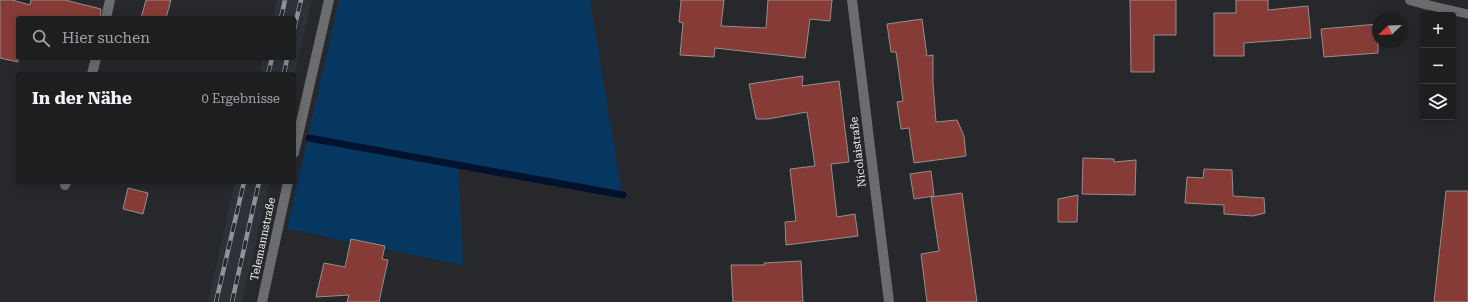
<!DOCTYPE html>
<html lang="de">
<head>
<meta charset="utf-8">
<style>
	:root { --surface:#1c1e20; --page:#252729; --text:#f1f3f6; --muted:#a0a2a5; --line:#3a3c3e }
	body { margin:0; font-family:"Roboto Serif",serif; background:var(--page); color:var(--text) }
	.controls { position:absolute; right:12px; top:12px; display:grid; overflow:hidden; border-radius:4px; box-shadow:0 2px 10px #0003 }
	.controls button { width:36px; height:36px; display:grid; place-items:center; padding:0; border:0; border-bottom:1px solid var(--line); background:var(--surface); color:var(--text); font:20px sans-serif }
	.compass { position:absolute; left:1372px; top:12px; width:36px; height:36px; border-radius:50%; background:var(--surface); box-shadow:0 2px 10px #0003; rotate:247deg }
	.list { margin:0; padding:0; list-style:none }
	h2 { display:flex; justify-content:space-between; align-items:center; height:52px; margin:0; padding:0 16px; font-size:17px }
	h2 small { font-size:13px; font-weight:400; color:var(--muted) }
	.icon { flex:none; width:22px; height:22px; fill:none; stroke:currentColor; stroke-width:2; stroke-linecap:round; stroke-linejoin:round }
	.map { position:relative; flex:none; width:1468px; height:302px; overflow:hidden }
	.search { position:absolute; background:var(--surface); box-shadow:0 2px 10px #0003; left:16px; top:16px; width:280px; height:44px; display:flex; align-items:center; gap:10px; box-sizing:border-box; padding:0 14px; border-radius:4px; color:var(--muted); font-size:15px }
	.panel { position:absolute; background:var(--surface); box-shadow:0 2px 10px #0003; left:16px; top:72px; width:280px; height:112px; border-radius:4px }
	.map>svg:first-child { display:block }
	.built { fill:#2b3239 }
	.green { fill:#063761 }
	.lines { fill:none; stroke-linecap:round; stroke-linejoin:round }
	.stream { stroke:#00122c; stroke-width:7 }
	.building { fill:#863b36; stroke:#94908f }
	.lane { stroke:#6b6c6e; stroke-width:9 }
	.street { stroke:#6b6c6e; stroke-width:10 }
	.rail-casing { stroke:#909294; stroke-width:4.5 }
	.rail { stroke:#26282b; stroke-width:3; stroke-dasharray:9; stroke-linecap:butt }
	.labels { text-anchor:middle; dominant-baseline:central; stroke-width:4; stroke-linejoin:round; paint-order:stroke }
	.street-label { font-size:11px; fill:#eeeff1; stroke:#26282b }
</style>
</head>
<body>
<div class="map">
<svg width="1468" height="302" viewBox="0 0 1468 302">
	<rect width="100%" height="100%" fill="#26282b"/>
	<!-- built -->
	<g class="built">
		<path d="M277 0H312L294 77V74H260L263 58H294V18H273Z"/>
		<path d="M235 182H270L242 302H208Z"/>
	</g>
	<!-- green -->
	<path class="green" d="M339 0H590L622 194 458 163 463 265 287 229Z"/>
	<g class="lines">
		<!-- stream -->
		<path class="stream" d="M309 138 623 195"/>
	</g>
	<!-- building -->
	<g class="building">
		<path d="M0 0H12L30 5 31 0H65L101 9 100 18H18V62L0 58Z"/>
		<path d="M146 0H171L166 18H141Z"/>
		<path d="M681 0H724L721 26 766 28 768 0H832L830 21 810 19 805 58 715 48 714 57 680 55 683 23 679 22Z"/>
		<path d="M1130 0H1176V35H1154V72H1131Z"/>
		<path d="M1236 0H1268V10L1308 6 1311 38 1244 43V56H1214V13H1236Z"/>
		<path d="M922 19 927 56 933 55V83L936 122 957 120 964 136 966 156 914 163 909 128 901 129 897 102 903 101 896 52H891L887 24Z"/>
		<path d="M1378 24V53L1324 57 1321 29Z"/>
		<path d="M803 76 802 86 839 81 849 162 831 164 837 217 855 214 858 236 786 245 785 222 796 221 790 169 815 166 807 112 768 119H756L749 84Z"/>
		<path d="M1083 158 1114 159V162L1136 160 1135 195 1082 194Z"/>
		<path d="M1204 169 1232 170 1233 196 1264 198 1265 213 1253 216 1224 214V205L1185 203 1187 177 1203 178Z"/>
		<path d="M931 171 934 196 914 199 910 174Z"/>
		<path d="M128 188 148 193 143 214 123 209Z"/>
		<path d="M1446 191H1468V302H1434Z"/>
		<path d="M962 193 977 302H927L921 254 939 251 931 197Z"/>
		<path d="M1078 195 1077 222H1058V199Z"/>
		<path d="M351 239 385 246 382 259 388 260 379 302H347L349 295 316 297 324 263 345 267Z"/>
		<path d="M801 261 803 302H733L731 265H765L764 263Z"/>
	</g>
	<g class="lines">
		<!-- lane -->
		<path class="lane" d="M1428 5 1468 14"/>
		<!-- street -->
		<g class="street">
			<path d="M852 0 889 302"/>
			<path d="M1410 0 1428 5"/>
			<path d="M106 18 110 0"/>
			<path d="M92 74 96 58"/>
			<path d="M294 153 329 0"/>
			<path d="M65 185 66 182"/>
			<path d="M262 302 288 182"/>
		</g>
		<!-- rail casing -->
		<g class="rail-casing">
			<g id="rail">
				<path d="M281 18 285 0"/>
				<path d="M294 29 301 0"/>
				<path d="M268 74 272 58"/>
				<path d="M284 74 287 58"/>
				<path d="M216 302 244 182"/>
				<path d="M232 302 259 182"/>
			</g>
		</g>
		<!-- rail -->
		<use href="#rail" class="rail"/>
	</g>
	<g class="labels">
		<!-- street labels -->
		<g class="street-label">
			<text transform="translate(858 152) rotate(-97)">Nicolaistraße</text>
			<text transform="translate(263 239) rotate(-78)">Telemannstraße</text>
		</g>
	</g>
</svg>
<div class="controls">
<button>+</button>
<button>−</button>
<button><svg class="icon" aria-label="layers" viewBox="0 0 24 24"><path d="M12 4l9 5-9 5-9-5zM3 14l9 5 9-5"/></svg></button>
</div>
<svg class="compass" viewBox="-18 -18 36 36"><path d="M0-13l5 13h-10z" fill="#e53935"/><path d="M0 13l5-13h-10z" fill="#a0a2a5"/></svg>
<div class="search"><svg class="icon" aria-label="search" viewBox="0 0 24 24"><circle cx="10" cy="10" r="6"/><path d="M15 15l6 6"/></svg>Hier suchen</div>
<section class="panel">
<h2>In der Nähe<small>0 Ergebnisse</small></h2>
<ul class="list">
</ul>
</section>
</div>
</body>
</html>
